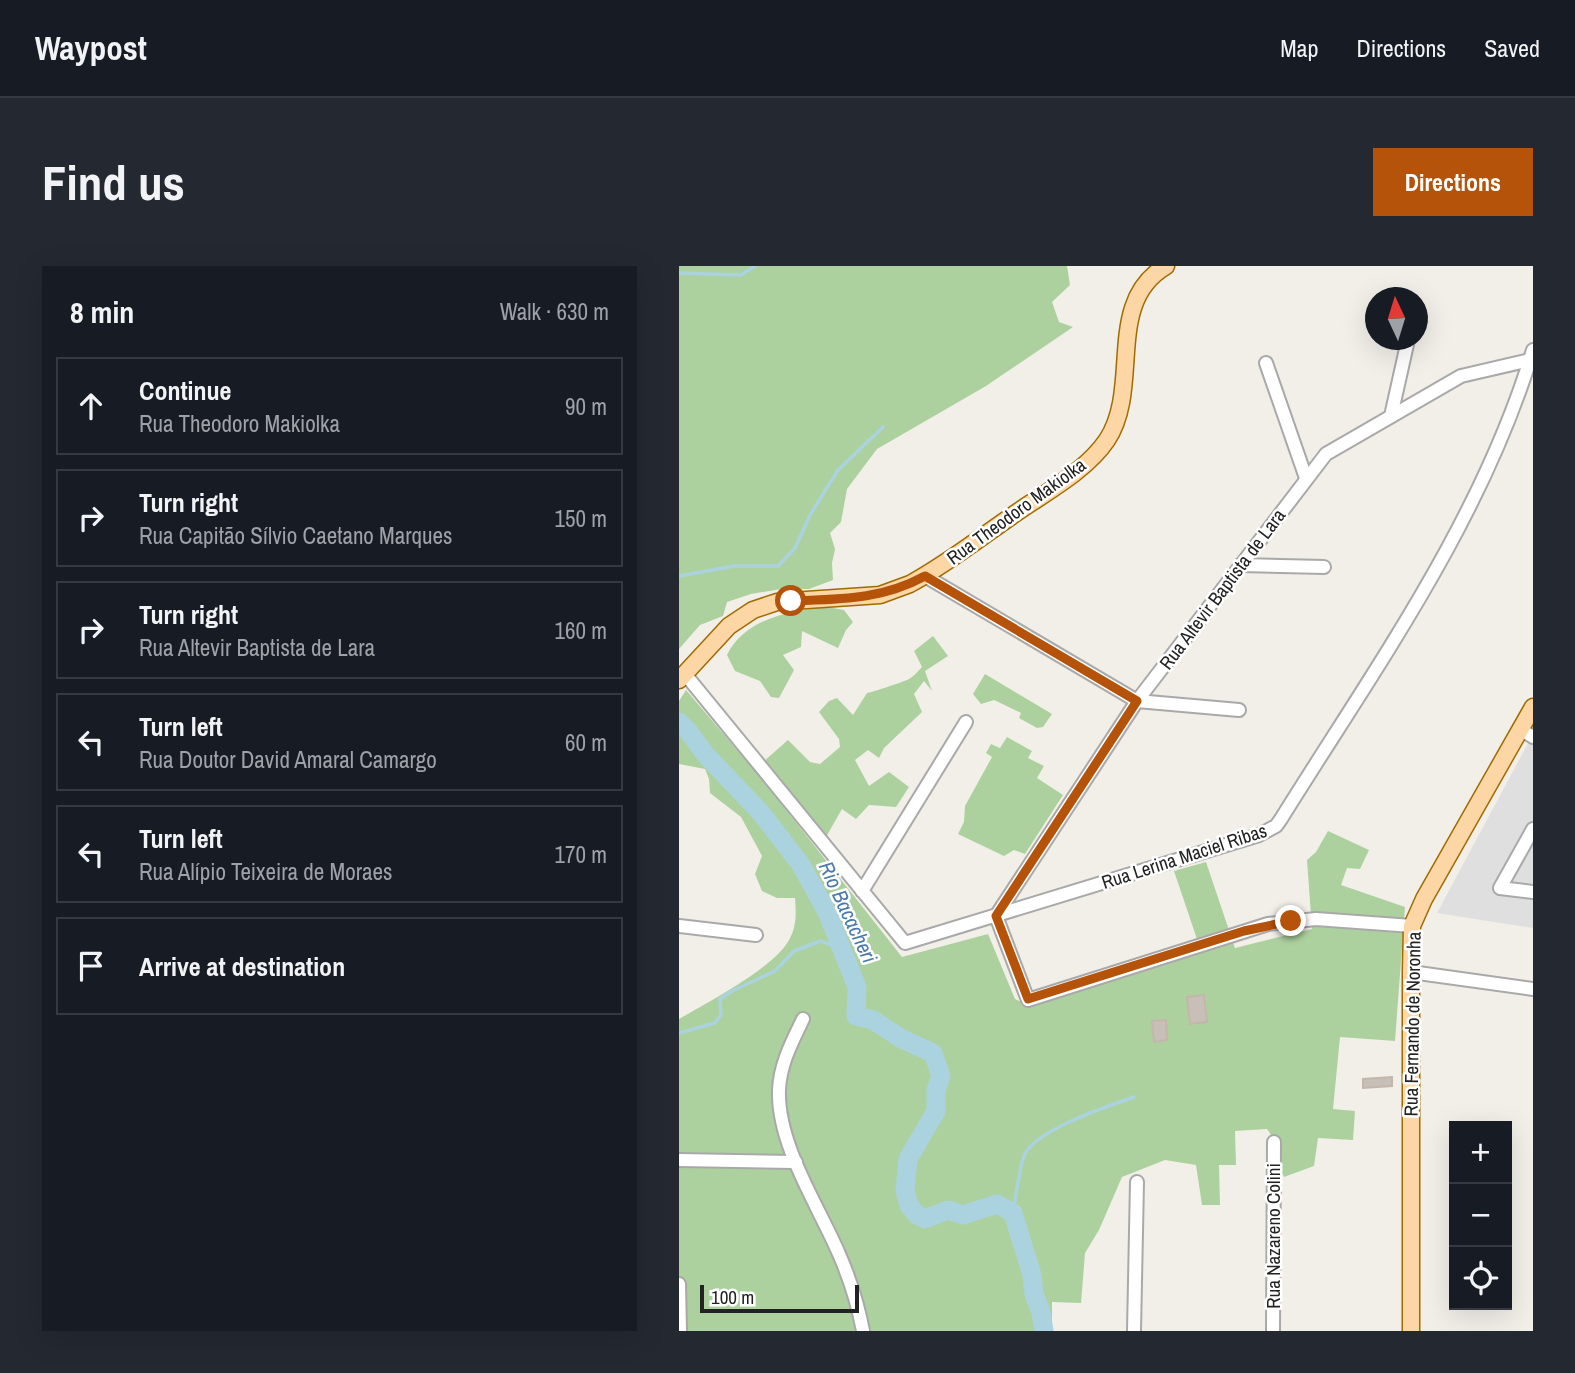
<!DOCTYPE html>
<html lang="en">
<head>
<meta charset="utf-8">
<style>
	:root { --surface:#171b24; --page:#242831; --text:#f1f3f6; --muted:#9ea1a6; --line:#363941; --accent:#b45309 }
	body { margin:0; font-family:"Archivo Narrow",sans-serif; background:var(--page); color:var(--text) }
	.controls { position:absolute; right:21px; bottom:21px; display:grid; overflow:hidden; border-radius:0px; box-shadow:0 7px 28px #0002 }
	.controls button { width:63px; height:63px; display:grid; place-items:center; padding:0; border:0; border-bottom:2px solid var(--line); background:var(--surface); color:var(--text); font:35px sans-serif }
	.compass { position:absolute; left:686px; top:21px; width:63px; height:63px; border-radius:50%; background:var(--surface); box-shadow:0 7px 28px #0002; rotate:356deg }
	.scale { position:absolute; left:21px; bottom:18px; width:159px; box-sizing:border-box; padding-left:7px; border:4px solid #222; border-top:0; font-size:19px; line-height:24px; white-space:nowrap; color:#222; -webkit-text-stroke:5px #fff; paint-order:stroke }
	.stop { position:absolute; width:21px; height:21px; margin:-16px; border:5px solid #b45309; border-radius:50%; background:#fff }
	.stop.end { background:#b45309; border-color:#fff; box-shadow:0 2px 7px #0008 }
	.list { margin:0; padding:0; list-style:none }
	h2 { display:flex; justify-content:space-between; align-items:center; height:91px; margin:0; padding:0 28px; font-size:30px }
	h2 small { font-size:23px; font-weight:400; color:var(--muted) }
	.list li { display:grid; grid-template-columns:46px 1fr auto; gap:21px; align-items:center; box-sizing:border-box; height:98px; margin:0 14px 14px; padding:0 14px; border:2px solid var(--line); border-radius:0px }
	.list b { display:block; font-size:26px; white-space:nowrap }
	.list p { margin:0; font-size:23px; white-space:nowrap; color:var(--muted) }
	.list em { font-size:23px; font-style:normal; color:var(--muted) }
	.icon { flex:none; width:38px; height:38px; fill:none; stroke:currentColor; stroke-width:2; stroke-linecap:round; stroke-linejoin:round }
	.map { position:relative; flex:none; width:854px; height:1065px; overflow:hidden; border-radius:0px }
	header { display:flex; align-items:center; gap:42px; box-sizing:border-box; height:98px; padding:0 35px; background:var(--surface); border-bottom:2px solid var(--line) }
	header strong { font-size:33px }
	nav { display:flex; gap:38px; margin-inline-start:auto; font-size:24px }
	.intro { display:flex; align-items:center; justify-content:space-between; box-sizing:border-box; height:168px; padding:0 42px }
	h1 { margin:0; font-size:49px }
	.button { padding:18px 32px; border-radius:0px; background:var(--accent); color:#fff; font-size:24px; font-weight:700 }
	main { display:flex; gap:42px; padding:0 42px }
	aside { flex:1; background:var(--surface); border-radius:0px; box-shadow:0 7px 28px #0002 }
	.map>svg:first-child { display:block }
	.residential { fill:#e0dfdf }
	.forest { fill:#add19e }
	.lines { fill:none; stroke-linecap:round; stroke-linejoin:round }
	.stream { stroke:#aad3df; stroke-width:3.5 }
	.river { stroke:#aad3df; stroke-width:19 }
	.building { fill:#c7bfb8; stroke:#c4b6ab; stroke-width:2 }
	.minor-casing { stroke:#a9a9a9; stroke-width:16 }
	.major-casing { stroke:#a06b00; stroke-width:19 }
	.minor { stroke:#fff; stroke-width:12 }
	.major { stroke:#fcd6a4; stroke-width:16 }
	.route { stroke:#b45309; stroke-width:9 }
	.labels { text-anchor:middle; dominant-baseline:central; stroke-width:5; stroke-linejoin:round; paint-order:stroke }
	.street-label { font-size:19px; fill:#222; stroke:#fff }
	.water-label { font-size:21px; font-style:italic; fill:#4a7aab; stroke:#fff }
</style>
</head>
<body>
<header>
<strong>Waypost</strong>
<nav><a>Map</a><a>Directions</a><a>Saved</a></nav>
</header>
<div class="intro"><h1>Find us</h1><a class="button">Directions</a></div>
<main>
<aside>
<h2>8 min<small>Walk · 630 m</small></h2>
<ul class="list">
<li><svg class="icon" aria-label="ahead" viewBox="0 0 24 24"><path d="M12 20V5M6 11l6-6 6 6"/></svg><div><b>Continue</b><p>Rua Theodoro Makiolka</p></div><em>90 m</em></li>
<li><svg class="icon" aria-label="right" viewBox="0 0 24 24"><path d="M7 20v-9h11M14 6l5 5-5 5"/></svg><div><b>Turn right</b><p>Rua Capitão Sílvio Caetano Marques</p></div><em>150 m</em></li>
<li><svg class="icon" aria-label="right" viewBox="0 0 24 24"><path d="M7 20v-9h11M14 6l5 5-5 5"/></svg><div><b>Turn right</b><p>Rua Altevir Baptista de Lara</p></div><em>160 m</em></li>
<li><svg class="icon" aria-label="left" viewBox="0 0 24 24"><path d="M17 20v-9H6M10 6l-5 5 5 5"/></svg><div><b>Turn left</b><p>Rua Doutor David Amaral Camargo</p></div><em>60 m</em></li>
<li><svg class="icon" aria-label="left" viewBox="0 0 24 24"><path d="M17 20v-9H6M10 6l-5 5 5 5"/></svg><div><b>Turn left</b><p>Rua Alípio Teixeira de Moraes</p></div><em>170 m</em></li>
<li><svg class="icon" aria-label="arrive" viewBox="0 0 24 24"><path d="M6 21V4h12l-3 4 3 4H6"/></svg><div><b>Arrive at destination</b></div></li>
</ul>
</aside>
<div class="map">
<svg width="854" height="1065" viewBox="0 0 854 1065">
	<rect width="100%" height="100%" fill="#f2efe9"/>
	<!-- residential -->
	<path class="residential" d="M854 468V662L758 647Z"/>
	<!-- forest -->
	<g class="forest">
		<path d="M0 0H388L391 19 373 36 380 56 394 61 307 120 198 183 168 223 162 256 151 267 156 283 153 297 154 314 130 323H102L72 328 48 336 44 350 21 359 0 383Z"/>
		<path d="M148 341 165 344 174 356 167 364 159 382 123 365 122 381 104 389 115 404 100 432 92 431 81 415 56 405 48 389C66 352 111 345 148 341Z"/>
		<path d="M254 370 269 390 246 405 253 425 245 415 235 428 243 446 205 482 200 492 189 484 176 494 190 520 210 506 230 521 217 541 190 539 177 553 163 543 147 571 84 496 109 474 131 496 141 498 161 481 160 473 140 446 150 435 158 432 174 449 188 427C191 427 227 415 230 413 235 410 239 405 243 401L235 385Z"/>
		<path d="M306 408 373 448 364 461 358 462 340 452 342 447 315 434 302 438 294 428Z"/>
		<path d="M7 424 82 512 223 691 309 668 336 733 351 740 522 685 495 605 527 596 556 682 633 663 628 594 637 586 649 565 690 584 681 603 668 602 662 619 726 641 716 775 661 771 654 843 676 845 674 874 639 872 635 900 605 911C595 892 602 881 588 863L556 865 557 899H540L541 939H523L517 899 486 894 443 911 420 964 406 987 402 1037 373 1036V1065H0V753C29 736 95 702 110 674 118 660 117 647 116 632H98L83 625 76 608 83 590 62 551 31 527 30 513 26 503 0 498V435Z"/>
		<path d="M328 471 353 485 349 492 365 500 358 512 384 529 346 588 335 584 325 590 279 568 285 556 286 540 313 491 307 487 312 478 321 482Z"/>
	</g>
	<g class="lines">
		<!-- stream -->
		<g class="stream">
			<path d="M0 7 62 9 76 0"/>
			<path d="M0 310 55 300H99L116 282 131 249 159 204 204 161"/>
			<path d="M0 767 36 757 42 749 41 733 53 725 96 705 115 685 142 675 164 684"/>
			<path d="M334 947C337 932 340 900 346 888 358 863 430 840 455 831"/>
		</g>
		<!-- river -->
		<path class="river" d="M0 456 10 466 26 488 83 548 122 599 148 646 178 721 177 750 194 754 223 773 254 787 262 810 257 824V845L229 893 226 925 230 939 238 949 246 953 269 944 284 949 318 938 334 947 353 1009 355 1028 362 1046 365 1065"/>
	</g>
	<!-- building -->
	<g class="building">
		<path d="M525 729 528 756 511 758 508 731Z"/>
		<path d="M487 754 488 774 475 776 473 755Z"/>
		<path d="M713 811V820L684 822V813Z"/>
	</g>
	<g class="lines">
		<!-- minor casing -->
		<g class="minor-casing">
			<g id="minor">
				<path d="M587 97 627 212"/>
				<path d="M712 150 729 74"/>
				<path d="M561 299 645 301"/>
				<path d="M246 310 458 435 560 444"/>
				<path d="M6 408 226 677 580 569 597 560 602 553C696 402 802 256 854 84"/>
				<path d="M841 463 854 471"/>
				<path d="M854 563 821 622 854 626"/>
				<path d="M183 625 287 456"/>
				<path d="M0 660 77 669"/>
				<path d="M733 660 637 653 589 658 349 734 317 650 458 435 647 188 782 110 851 94"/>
				<path d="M732 706 854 723"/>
				<path d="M124 753C113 776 101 798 100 824 98 878 139 939 160 988 171 1013 179 1039 184 1065"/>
				<path d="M0 894 117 896"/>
				<path d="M0 1018 1 1065"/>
				<path d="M455 1065 458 916"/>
				<path d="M594 1065 595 876"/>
			</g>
		</g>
		<!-- major casing -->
		<g class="major-casing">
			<g id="major">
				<path d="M0 414 50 360 74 344 98 336 201 329 231 318C268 298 302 271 337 247 367 226 407 205 428 174 463 121 425 36 487 0"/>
				<path d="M732 1065V706L733 660 745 633 854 441"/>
			</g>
		</g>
		<!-- minor -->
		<use href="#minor" class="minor"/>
		<!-- major -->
		<use href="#major" class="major"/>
	</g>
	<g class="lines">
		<!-- route -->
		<path class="route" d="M112 335C161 333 202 334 246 310L458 435 317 650 349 733 565 665 612 655"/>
	</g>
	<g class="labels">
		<!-- street labels -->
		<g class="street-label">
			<text transform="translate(337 245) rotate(-36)">Rua Theodoro Makiolka</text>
			<text transform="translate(543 323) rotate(-53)">Rua Altevir Baptista de Lara</text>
			<text transform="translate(505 590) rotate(-18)">Rua Lerina Maciel Ribas</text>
			<text transform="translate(733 758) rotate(-89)">Rua Fernando de Noronha</text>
			<text transform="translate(594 970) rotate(-90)">Rua Nazareno Colini</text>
		</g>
		<!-- water labels -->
		<g class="water-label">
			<text transform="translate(169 646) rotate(65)">Rio Bacacheri</text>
		</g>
	</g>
</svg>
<div class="controls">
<button>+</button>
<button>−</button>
<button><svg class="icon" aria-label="locate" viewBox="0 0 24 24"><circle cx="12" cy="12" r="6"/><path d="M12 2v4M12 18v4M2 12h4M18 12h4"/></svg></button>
</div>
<svg class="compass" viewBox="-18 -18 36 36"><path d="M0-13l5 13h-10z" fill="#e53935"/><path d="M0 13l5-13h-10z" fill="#9ea1a6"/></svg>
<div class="scale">100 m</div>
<div class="stop" style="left:112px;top:335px"></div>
<div class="stop end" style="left:612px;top:655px"></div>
</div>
</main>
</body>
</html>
